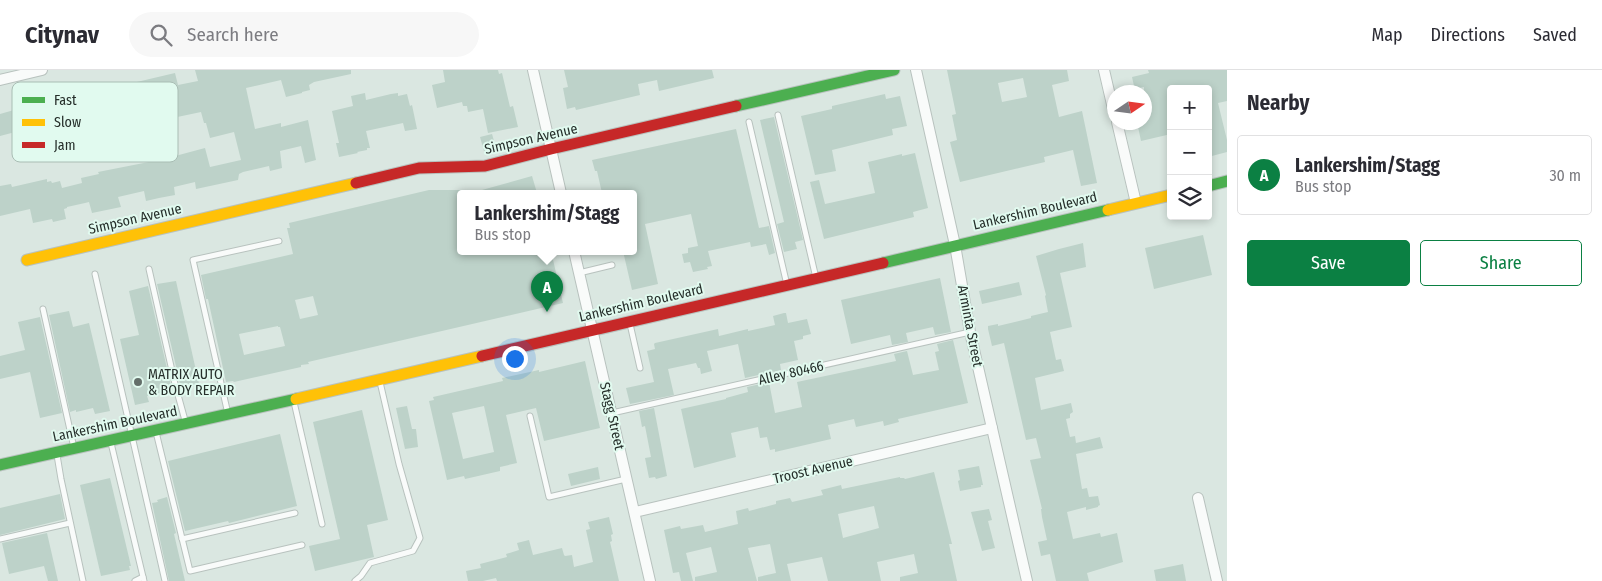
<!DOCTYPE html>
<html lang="en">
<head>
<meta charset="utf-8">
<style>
	:root { --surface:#fff; --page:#f7f7f7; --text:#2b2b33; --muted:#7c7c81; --line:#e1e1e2; --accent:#0b8043 }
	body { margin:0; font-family:"Fira Sans Condensed",sans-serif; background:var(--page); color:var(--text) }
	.controls { position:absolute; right:15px; top:15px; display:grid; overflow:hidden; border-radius:5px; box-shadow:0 2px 8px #0003 }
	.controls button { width:45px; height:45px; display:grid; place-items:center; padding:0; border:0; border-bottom:1px solid var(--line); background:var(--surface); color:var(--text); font:25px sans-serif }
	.compass { position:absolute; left:1107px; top:15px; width:45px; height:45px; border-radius:50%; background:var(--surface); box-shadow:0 2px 8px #0003; rotate:77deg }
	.you { position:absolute; left:514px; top:288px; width:18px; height:18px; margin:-12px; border:4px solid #fff; border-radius:50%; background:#1a73e8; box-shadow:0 0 0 8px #1a73e833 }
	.badge { display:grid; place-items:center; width:32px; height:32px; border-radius:50%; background:var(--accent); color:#fff; font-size:16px; font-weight:700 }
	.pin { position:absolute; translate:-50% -41px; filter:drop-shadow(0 1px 2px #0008) }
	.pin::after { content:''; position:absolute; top:26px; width:18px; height:15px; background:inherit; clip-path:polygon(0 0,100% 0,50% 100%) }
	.popup { position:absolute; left:457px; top:120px; width:180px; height:65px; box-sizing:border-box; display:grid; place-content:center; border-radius:5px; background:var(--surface); filter:drop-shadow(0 1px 4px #0005); font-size:16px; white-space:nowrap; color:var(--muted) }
	.popup b { font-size:19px; color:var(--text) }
	.popup::after { content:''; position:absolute; left:50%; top:100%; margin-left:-10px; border:10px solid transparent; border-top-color:var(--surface) }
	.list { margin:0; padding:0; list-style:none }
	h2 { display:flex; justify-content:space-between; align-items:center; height:65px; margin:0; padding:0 20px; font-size:21px }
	h2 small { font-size:16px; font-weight:400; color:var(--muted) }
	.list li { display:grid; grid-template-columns:32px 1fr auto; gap:15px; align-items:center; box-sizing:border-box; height:80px; margin:0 10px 10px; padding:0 10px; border:1px solid var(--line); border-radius:5px }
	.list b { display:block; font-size:19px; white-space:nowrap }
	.list p { margin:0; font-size:16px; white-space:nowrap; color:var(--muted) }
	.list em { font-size:16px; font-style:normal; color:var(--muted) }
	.actions { display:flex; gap:10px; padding:15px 20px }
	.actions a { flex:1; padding:11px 0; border:1px solid var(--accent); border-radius:5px; text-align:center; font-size:18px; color:var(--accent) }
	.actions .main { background:var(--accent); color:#fff }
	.icon { flex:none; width:28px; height:28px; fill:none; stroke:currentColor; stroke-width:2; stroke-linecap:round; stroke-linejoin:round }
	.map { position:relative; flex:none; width:1227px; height:511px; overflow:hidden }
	header { display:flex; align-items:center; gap:30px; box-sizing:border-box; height:70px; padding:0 25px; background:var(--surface); border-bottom:1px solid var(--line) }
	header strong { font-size:24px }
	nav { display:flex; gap:28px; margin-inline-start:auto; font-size:18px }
	.search { width:350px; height:45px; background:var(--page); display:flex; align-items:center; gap:12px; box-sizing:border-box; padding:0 18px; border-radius:28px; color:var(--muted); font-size:19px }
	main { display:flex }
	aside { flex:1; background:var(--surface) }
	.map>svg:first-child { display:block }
	.building { fill:#bdd2c9; fill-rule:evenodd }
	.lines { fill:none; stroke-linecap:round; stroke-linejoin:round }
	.lane-casing { stroke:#b8c2be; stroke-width:7 }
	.street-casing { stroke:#b8c2be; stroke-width:12 }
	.fast-casing { stroke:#b8c2be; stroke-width:13 }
	.slow-casing { stroke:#b8c2be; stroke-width:13 }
	.jam-casing { stroke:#b8c2be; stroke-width:13 }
	.lane { stroke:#f9fbfa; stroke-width:5 }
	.street { stroke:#f9fbfa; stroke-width:10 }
	.fast { stroke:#4caf50; stroke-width:11 }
	.slow { stroke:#ffc107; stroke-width:11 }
	.jam { stroke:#c62828; stroke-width:11 }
	.poi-dot { fill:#646f6a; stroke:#e1faef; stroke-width:2 }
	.labels { text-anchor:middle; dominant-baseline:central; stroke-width:4; stroke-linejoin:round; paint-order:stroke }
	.street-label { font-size:14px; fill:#252e2a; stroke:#e1faef }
	.poi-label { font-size:14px; fill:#252e2a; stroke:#e1faef; text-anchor:start }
	.key { fill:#e1faef; stroke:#a9bdb4; stroke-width:1 }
	.key-label { font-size:14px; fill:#252e2a }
</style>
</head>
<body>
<header>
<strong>Citynav</strong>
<div class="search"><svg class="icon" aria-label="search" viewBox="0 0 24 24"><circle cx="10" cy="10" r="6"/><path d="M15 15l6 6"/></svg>Search here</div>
<nav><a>Map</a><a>Directions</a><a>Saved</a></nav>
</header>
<main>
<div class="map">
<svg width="1227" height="511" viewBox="0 0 1227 511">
	<rect width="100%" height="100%" fill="#dae7e1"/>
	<!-- building -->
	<g class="building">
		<path d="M195 0H351V4L314 12 309 15 310 20 302 22V23L286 27 281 10 246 18 255 59 281 53V57L308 50 316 90 305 93 301 76 280 81 282 98 270 101 269 96 243 102 239 104 238 110 196 119 195 112 174 117 175 125 159 128 146 131 144 121 118 127 121 137 92 143 89 132 85 133 67 137V138L64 139 66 149 53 152 52 149 33 153 30 139 0 146V116L11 114 12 117 47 109V112L51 111 52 113 60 111 62 118 82 113 81 108 99 104 98 102 164 89 205 78 210 97 241 90 234 62 210 68 206 53H204L201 42 163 50 156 21 135 26 138 42 126 45 124 40 115 42 114 36 42 52 38 35 108 21V19L124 15 175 3 178 15 198 11Z"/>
		<path d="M443 0H498L499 4 502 3 510 37 513 36 518 57 488 63 483 39 468 42 467 36H463L462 32 437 38 432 15 445 12Z"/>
		<path d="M564 0H712L714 8 659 21 657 10 638 14 640 25 576 40 575 37 567 39 563 18 568 17Z"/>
		<path d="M947 0H1067L1069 11 1052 15 1059 47 1082 41 1097 113 1081 116 1073 80 1044 87 1045 92 960 112 950 72 957 70 952 45 956 44ZM1023 8 1027 27 1002 32 998 13Z"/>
		<path d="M1148 0H1227V31L1218 33 1227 70V82L1208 87V19H1171V64L1141 71 1137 52H1144V17L1138 18 1137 16H1134L1132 7 1149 3Z"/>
		<path d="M365 23 366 30 391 24 398 23V26L407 24 410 36 412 35 417 59 405 61 403 53 366 61 370 78H367V80L357 82 358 83 339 87 336 73H339L332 41 353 36 351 26Z"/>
		<path d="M885 24 886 29 900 26 907 56 892 59 893 65 832 80 836 101 815 105 801 46 832 39V36Z"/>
		<path d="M14 40 19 61 0 66V44Z"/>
		<path d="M774 47 803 170 795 172 797 179 784 182 777 154 784 152 760 50Z"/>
		<path d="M736 59 759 158 769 156 775 183 769 185 766 174 751 177 750 172 708 181 712 196 707 197 708 199 693 202 690 192 684 193 682 184 688 183V178L698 176 691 144 645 154 658 214 632 220 623 181H633V123H602L597 101H595L592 90Z"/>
		<path d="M492 64 496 78 484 81 480 67Z"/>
		<path d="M915 83 928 138 913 142 914 147 824 169 810 112 819 110 825 134 875 123 868 92 902 84V86Z"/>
		<path d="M532 106 537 123H482V120Z"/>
		<path d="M429 120H461V181H551L563 233 308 292 309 294 301 295V297L234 312 233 311 226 312 208 229H206L201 205 293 184 287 158H290L289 153ZM313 226 318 245 300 249 295 230ZM278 256V257H280L285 276 244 285 239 264Z"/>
		<path d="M1203 165 1212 205 1154 219 1145 178Z"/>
		<path d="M1083 173 1086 197 1060 203 1072 257 1050 262 1056 290 1061 289 1064 301 1035 308 1041 340 1071 333 1073 342 1070 344V348L1066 349 1070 367 1075 366 1076 373 1100 367 1103 378 1076 384 1082 419 1087 418 1089 427 1098 426 1100 435 1098 436V437L1086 440V437L1067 442 1073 469 1100 463 1101 467 1117 463 1123 492 1087 503 1089 511H1056L1050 484 1041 486 1038 472 1047 470 1042 447 1041 439H1042L1030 390 1041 388 1036 368 1026 370 1004 273 992 276 988 259V256L998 254V256L1031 248V246L1048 242 1045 226 1046 225 1036 186 1059 179Z"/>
		<path d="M940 208 951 262 935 265 933 257 906 263 908 272 892 275 890 265 851 274 841 230Z"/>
		<path d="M176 211 199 314 181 318 157 214Z"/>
		<path d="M1019 212 1022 225 982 234 979 221Z"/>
		<path d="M148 216 172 320 147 326 149 332 135 335 120 269 139 265 129 221Z"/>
		<path d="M69 241 73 257 89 253 110 341 95 344 93 338 76 342V340L70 342 49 245Z"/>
		<path d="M784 243H786L788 253 807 249 811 264 803 266V269L794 271 798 290 780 294 781 300 745 308 738 274 707 281 712 301 701 304 700 298H698L696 293 668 299 674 325 630 334 626 318 654 312 647 281 655 279 654 274 655 273 718 259 719 266 748 259V261L775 255 773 246Z"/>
		<path d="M40 247 62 343 40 348 30 302 0 309V286L25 280 18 252Z"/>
		<path d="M953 270 968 333 898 349 899 352 884 356 883 351 856 357 854 349 828 355 831 369 775 382V379L770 380 767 367 760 368 758 357 731 363 736 387 694 398 681 339 726 329V328L748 322 747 317 769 312 775 343 802 337 797 312 896 291 894 284 907 281 913 305 939 300 935 282 939 281 937 274Z"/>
		<path d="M585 291 600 358 544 371 536 338 506 345 517 393 500 397V401L465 409 464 406 447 410 429 331 434 330 433 327 503 311 502 308 539 300V302ZM484 336 494 382 463 389 452 343Z"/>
		<path d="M407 336 412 359H416L418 377 405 379 396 338Z"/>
		<path d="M654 338 667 406 656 409 655 407 649 408 645 388 651 387 645 356 642 357 639 341Z"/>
		<path d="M362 340 388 450 367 455 374 487 315 501 309 476 340 469 313 352Z"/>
		<path d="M280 364 297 436 229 453 228 451 185 461 168 391Z"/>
		<path d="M979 396 983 415H981V417L960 421 958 411 960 410 958 400Z"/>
		<path d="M598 397 600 409 571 416 568 404Z"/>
		<path d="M934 402 952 474H949L957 511H900V507L918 503 914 484 877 492 881 511H828L822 487 787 494 791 511H758V507L776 503 770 474 748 478 757 511H695V507L717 502 711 477 686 483 693 511H681L679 502 673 503 664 460 680 456 681 459 703 455 705 462 738 454 736 441 748 438 749 441 776 434V431L790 428 792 432 823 425 821 420 841 415 842 419 900 407V408H904L905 409ZM874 436 879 458 843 468 838 444Z"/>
		<path d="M110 408 131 496H129L130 500 101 506 80 415Z"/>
		<path d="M60 424 65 449 0 465V438Z"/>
		<path d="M167 427 176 463 174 464 185 511H169L152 433 158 432 157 430Z"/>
		<path d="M989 439 992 450 988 451 995 478 982 481 971 442Z"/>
		<path d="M609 447 613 464 611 465 612 471 610 472 619 511H497L496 508 483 511H468L466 501 481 498 480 494 507 487 506 484 519 480 517 473 529 470 533 485 562 478 564 485 565 486 572 485 574 497 593 492 586 460 590 459 588 452Z"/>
		<path d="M47 463 58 511H48L44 496 9 504 2 473Z"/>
		<path d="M1183 494 1186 511H1156L1154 500Z"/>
	</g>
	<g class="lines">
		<!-- lane casing -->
		<g class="lane-casing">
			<g id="lane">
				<path d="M778 45 816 208"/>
				<path d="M749 52 787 215"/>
				<path d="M149 199 175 314 186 354"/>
				<path d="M579 203 612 195"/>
				<path d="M95 204 165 511"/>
				<path d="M43 239 74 378"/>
				<path d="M630 254 640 298"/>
				<path d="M294 332 322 454"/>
				<path d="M612 343 970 262"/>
				<path d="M228 344 193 190 279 171"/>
				<path d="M530 346 549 427 626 409"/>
				<path d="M156 362 190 501 302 475"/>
				<path d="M111 373 144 511"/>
				<path d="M57 385 61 409 83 511"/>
				<path d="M0 469 70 453"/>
				<path d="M182 469 295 443"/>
				<path d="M135 511 143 507"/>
				<path d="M355 511 361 506 370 493 413 481 420 468 399 394 380 312"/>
			</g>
		</g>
		<!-- street casing -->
		<g class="street-casing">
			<g id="street">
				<path d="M533 0 561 123"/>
				<path d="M916 0 955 175 970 262 1027 511"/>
				<path d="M1104 0 1114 43"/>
				<path d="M0 10 42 0"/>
				<path d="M1117 52 1136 133"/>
				<path d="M574 181 650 511"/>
				<path d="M1198 428 1217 511"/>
				<path d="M635 442 992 358"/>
			</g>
		</g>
		<!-- fast casing -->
		<g class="fast-casing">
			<g id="fast">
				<path d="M736 36 894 0"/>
				<path d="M1208 116 1227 111"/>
				<path d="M883 193 1108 140"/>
				<path d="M0 395 296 329"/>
			</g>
		</g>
		<!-- slow casing -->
		<g class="slow-casing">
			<g id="slow">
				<path d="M1108 140 1171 125"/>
				<path d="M27 190 356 113"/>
				<path d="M296 329 482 286"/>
			</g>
		</g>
		<!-- jam casing -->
		<g class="jam-casing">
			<g id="jam">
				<path d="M356 113 419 98 485 96 551 79 736 36"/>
				<path d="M482 286 883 193"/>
			</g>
		</g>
		<!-- lane -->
		<use href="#lane" class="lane"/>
		<!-- street -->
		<use href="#street" class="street"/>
		<!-- fast -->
		<use href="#fast" class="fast"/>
		<!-- slow -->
		<use href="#slow" class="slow"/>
		<!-- jam -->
		<use href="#jam" class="jam"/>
	</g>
	<!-- markers -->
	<circle class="poi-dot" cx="138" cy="312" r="5"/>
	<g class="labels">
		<!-- street labels -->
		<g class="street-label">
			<text transform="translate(531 69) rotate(-13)">Simpson Avenue</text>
			<text transform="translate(1035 141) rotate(-13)">Lankershim Boulevard</text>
			<text transform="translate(135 149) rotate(-13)">Simpson Avenue</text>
			<text transform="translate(641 233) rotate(-13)">Lankershim Boulevard</text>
			<text transform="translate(970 256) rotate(79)">Arminta Street</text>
			<text transform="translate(791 303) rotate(-13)">Alley 80466</text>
			<text transform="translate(612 346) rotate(77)">Stagg Street</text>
			<text transform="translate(115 354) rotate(-12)">Lankershim Boulevard</text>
			<text transform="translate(813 400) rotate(-13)">Troost Avenue</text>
		</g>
		<!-- poi labels -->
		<g class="poi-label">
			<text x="148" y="304">MATRIX AUTO<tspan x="148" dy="16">&amp; BODY REPAIR</tspan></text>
		</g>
	</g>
	<!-- legend -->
	<rect x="12" y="12" width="166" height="80" rx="8" class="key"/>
	<rect x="22" y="27" width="23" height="6" fill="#4caf50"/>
	<rect x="22" y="49" width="23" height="7" fill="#ffc107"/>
	<rect x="22" y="72" width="23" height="6" fill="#c62828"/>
	<g class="key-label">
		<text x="54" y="35">Fast</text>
		<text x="54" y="57">Slow</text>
		<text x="54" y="80">Jam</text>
	</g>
</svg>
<div class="controls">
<button>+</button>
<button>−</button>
<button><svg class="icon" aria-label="layers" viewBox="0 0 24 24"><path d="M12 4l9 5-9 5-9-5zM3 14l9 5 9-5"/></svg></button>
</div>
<svg class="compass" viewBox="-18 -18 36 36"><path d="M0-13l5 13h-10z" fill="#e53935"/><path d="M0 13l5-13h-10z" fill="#7c7c81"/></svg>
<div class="you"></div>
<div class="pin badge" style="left:547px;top:242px">A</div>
<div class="popup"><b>Lankershim/Stagg</b>Bus stop</div>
</div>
<aside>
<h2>Nearby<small></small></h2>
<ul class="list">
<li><span class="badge">A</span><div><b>Lankershim/Stagg</b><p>Bus stop</p></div><em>30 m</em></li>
</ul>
<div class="actions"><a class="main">Save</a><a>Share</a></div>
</aside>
</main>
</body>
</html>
